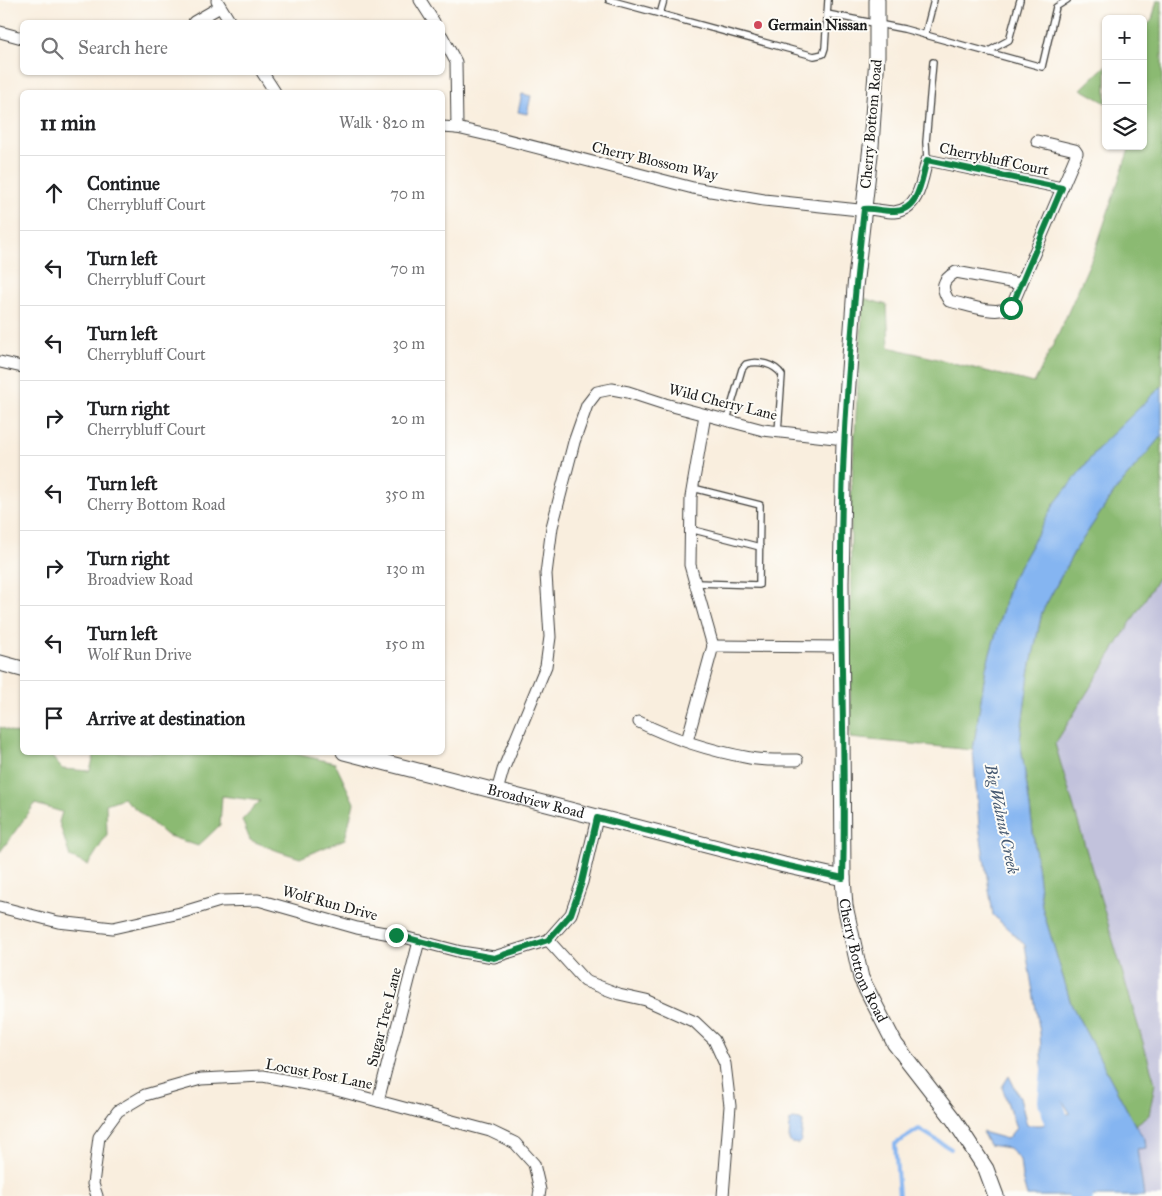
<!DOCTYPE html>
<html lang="en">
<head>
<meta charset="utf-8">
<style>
	:root { --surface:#fff; --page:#f2f2f2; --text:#202124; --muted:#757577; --line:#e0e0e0 }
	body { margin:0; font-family:"IM FELL Great Primer",serif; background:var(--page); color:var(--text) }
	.controls { position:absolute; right:15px; top:15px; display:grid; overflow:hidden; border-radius:8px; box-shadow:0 1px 4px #0004 }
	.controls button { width:45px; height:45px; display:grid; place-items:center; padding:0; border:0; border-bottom:1px solid var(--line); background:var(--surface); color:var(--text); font:25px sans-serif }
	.stop { position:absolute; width:15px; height:15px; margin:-11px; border:4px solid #0b8043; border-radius:50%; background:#fff }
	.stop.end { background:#0b8043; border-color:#fff; box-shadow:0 1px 5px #0008 }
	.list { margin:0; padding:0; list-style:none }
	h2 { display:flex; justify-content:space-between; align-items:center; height:65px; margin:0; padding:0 20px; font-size:21px }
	h2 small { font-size:16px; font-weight:400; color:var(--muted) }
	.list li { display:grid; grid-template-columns:32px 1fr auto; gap:15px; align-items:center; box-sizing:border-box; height:75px; padding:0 20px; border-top:1px solid var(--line) }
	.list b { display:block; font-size:19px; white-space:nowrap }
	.list p { margin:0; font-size:16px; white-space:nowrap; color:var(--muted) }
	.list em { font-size:16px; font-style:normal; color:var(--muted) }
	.icon { flex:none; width:28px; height:28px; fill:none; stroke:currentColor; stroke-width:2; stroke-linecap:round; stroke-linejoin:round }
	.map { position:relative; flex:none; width:1162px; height:1196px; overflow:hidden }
	.search { position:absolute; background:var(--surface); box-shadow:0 1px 4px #0004; left:20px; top:20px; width:425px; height:55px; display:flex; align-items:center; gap:12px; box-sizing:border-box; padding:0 18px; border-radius:8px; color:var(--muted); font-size:19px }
	.panel { position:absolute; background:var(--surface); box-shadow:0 1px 4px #0004; left:20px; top:90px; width:425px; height:665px; border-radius:8px }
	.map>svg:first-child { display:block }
	.industrial { fill:#c2c2dc }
	.forest { fill:#8bba72; stroke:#546b47 }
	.water { fill:#85b5f1; stroke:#506886 }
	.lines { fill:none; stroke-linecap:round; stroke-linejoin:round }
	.stream { stroke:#85b5f1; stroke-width:4 }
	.river { stroke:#85b5f1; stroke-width:24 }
	.lane-casing { stroke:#3d3c39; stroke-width:8 }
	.street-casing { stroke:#3d3c39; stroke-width:13 }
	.secondary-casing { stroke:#3d3c39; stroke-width:17 }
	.lane { stroke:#fff; stroke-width:5.5 }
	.street { stroke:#fff; stroke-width:11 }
	.secondary { stroke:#fff; stroke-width:15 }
	.route { stroke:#0b8043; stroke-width:6 }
	.poi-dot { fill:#d1495b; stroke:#fdfcf7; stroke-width:2 }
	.labels { text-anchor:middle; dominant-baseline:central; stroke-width:4; stroke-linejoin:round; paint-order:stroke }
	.poi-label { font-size:15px; font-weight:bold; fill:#1c1c1c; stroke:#fdfcf7; text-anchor:start }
	.street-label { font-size:15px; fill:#1c1c1c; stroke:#fdfcf7 }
	.water-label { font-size:16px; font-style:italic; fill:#465971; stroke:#fdfcf7 }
</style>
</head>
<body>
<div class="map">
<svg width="1162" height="1196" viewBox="0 0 1162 1196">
	<rect width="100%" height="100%" fill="#fdfcf7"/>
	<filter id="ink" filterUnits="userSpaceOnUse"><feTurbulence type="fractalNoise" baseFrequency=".02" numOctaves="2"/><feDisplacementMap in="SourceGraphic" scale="10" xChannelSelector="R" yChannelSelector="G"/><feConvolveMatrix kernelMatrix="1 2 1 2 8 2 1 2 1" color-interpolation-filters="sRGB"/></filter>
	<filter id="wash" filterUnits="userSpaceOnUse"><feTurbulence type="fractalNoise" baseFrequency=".0096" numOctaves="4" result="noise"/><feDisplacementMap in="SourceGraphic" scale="20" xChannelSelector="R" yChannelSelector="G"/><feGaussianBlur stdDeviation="1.12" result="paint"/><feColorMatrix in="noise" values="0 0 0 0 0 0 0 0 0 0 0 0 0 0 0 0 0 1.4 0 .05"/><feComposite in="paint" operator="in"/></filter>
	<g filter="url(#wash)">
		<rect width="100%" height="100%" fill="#f9eede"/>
		<!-- industrial -->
		<path class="industrial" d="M1162 572V1196H1144L1137 1149 1146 1147 1145 1139 1135 1125 1149 1115 1055 744Z"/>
		<!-- forest -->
		<g class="forest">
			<path d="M1157 0H1162V386L1101 445 1055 503 1011 581 986 668 973 750 850 738 851 498 863 298 887 305 889 347 1034 383 1059 333 1095 251 1130 146H1143V29L1152 20Z"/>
			<path d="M1106 65V103L1081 89Z"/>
			<path d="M1162 435V572L1055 744 1155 1083 1149 1115 1135 1125 1071 1004 1042 907 1030 807 1020 740 1029 674 1042 612 1074 552 1115 491Z"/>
			<path d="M0 727 22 736V752L49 753 62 769 90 771 95 752 292 753 335 763 354 803 345 839 300 858 278 851 250 840 242 820 260 801 222 796 220 825 198 846 166 835 123 798 106 804 107 835 88 865 70 857 59 822 62 812 35 804 0 852Z"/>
		</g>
		<!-- water -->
		<g class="water">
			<path d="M522 94 531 96 527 114 518 112Z"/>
			<path d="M1162 386V435L1115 491 1074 552 1042 612 1029 674 1020 740 1030 807 1042 907 1071 1004 1135 1125 1145 1139 1146 1148 1137 1149 1144 1196H1027L1022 1178 1020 1160 1009 1148 989 1145 982 1132 1007 1139 1016 1128 1002 1087 1009 1076 1020 1098 1027 1125H1042L1070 1113 1042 1069 1040 1033 1025 945 993 915 979 826 973 750 986 668 1011 581 1055 503 1101 445Z"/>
			<path d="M793 1119 800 1120 803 1122 801 1141 798 1144 791 1143 789 1140 790 1121Z"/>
		</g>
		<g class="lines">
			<!-- stream -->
			<path class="stream" d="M899 1196 895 1144 919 1129 951 1149"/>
			<!-- river -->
			<path class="river" d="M1055 1052 1050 1101 1063 1139 1077 1170 1081 1196"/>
		</g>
	</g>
	<g filter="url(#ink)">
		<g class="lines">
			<!-- lane casing -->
			<g class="lane-casing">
				<g id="lane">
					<path d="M609 0 814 56 823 54 825 48 828 0"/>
					<path d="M660 14 664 0"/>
					<path d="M827 14 904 29 1042 67 1056 7 1067 0"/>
					<path d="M925 35 934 0"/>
					<path d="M987 52 1009 40 1020 0"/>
					<path d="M927 160 926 142 933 62"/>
					<path d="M727 420 742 369 746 364C758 360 775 364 782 375L778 432"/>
					<path d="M693 488 760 505 759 585 696 583"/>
					<path d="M690 529 760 547"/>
				</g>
			</g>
			<!-- street casing -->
			<g class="street-casing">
				<g id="street">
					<path d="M420 0 434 22"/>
					<path d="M217 1 230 22"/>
					<path d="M194 22 220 7"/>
					<path d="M0 32 22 38"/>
					<path d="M442 36 456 62 457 128"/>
					<path d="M262 72 275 92"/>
					<path d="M442 127 457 128 492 136 693 188 764 200 859 210C871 207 882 212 894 212 919 210 922 180 927 160L1062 188"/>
					<path d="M1021 284 956 272C942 280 940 287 949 301 969 305 991 315 1011 308L1077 153 1075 150 1037 141"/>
					<path d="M0 362 22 367"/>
					<path d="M713 646 842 647"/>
					<path d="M639 722C673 739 712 751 750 758 766 761 781 760 797 760"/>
					<path d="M687 741 713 646 690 565 691 497 705 415"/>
					<path d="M497 791 503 770 546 666 550 637 546 574 552 527 574 442 587 405 597 392 612 389 628 392 665 404 763 430 844 439"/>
					<path d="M0 907 58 922 113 928 180 913 220 901 258 900 357 928 396 935 461 952 494 957 548 940 571 914 582 882 597 818"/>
					<path d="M548 940 585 981 619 994 646 1000 695 1022 714 1040 725 1064 730 1106 723 1196"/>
					<path d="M378 1101 419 941"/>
					<path d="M97 1196 93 1184 99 1137 118 1111 145 1095 201 1079 263 1076 333 1089 490 1131 515 1143 534 1164 540 1190 539 1196"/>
				</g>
			</g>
			<!-- secondary casing -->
			<g class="secondary-casing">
				<g id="secondary">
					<path id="s1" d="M877 0V56L871 146 855 287 844 439 841 582 843 878 845 906 861 978 895 1044 954 1120 986 1169 996 1196"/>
					<path d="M0 663 22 669"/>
					<path id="s2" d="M344 752 784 865 843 878"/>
				</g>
			</g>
			<!-- lane -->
			<use href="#lane" class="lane"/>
			<!-- street -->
			<use href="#street" class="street"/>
			<!-- secondary -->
			<use href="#secondary" class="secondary"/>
		</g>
	</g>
	<g class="lines" filter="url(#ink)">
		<!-- route -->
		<path class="route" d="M396 935 461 952 494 958 548 940 571 914 582 882 597 818 784 865 843 878C846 780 841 681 841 583 840 458 850 333 864 209 873 208 882 211 892 211 919 213 921 180 927 160L1062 188 1011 308"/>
	</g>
	<!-- markers -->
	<circle class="poi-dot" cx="758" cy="25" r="5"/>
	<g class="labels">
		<!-- poi labels -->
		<g class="poi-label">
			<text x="768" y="25">Germain Nissan</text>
		</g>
		<!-- street labels -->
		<g class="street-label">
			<text transform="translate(871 124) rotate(-85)">Cherry Bottom Road</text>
			<text transform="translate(994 159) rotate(12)">Cherrybluff Court</text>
			<text transform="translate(655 161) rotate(13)">Cherry Blossom Way</text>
			<text transform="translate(723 402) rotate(14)">Wild Cherry Lane</text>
			<text stroke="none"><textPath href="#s2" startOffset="198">Broadview Road</textPath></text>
			<text transform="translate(330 903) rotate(15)">Wolf Run Drive</text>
			<text stroke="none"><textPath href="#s1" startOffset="965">Cherry Bottom Road</textPath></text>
			<text transform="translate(384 1017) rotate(-76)">Sugar Tree Lane</text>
			<text transform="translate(319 1074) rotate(11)">Locust Post Lane</text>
		</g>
		<!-- water labels -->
		<g class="water-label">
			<text transform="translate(1002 819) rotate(78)">Big Walnut Creek</text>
		</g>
	</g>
</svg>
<div class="controls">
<button>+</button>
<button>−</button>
<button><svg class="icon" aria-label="layers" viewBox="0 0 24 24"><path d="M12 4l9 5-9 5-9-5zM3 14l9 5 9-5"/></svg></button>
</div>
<div class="stop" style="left:1011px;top:308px"></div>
<div class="stop end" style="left:396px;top:935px"></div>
<div class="search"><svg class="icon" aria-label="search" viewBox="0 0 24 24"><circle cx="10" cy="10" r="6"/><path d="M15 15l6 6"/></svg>Search here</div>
<section class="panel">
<h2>11 min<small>Walk · 820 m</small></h2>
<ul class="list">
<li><svg class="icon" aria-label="ahead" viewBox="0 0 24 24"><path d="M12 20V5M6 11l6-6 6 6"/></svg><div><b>Continue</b><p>Cherrybluff Court</p></div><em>70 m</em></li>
<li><svg class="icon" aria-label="left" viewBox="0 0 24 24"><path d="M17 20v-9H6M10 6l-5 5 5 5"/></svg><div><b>Turn left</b><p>Cherrybluff Court</p></div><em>70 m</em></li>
<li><svg class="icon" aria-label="left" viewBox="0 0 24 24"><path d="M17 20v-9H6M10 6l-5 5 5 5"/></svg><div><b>Turn left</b><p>Cherrybluff Court</p></div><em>30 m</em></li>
<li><svg class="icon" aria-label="right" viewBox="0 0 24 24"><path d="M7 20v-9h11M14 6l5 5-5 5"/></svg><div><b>Turn right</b><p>Cherrybluff Court</p></div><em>20 m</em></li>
<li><svg class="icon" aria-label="left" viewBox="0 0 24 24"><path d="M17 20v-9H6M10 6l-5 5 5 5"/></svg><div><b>Turn left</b><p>Cherry Bottom Road</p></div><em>350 m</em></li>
<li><svg class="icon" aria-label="right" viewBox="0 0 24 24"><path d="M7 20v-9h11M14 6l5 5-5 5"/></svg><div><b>Turn right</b><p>Broadview Road</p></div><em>130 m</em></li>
<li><svg class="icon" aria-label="left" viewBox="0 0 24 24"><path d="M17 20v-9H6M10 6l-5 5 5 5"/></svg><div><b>Turn left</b><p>Wolf Run Drive</p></div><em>150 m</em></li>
<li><svg class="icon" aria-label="arrive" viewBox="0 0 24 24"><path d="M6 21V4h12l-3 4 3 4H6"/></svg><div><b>Arrive at destination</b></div></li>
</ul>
</section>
</div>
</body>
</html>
